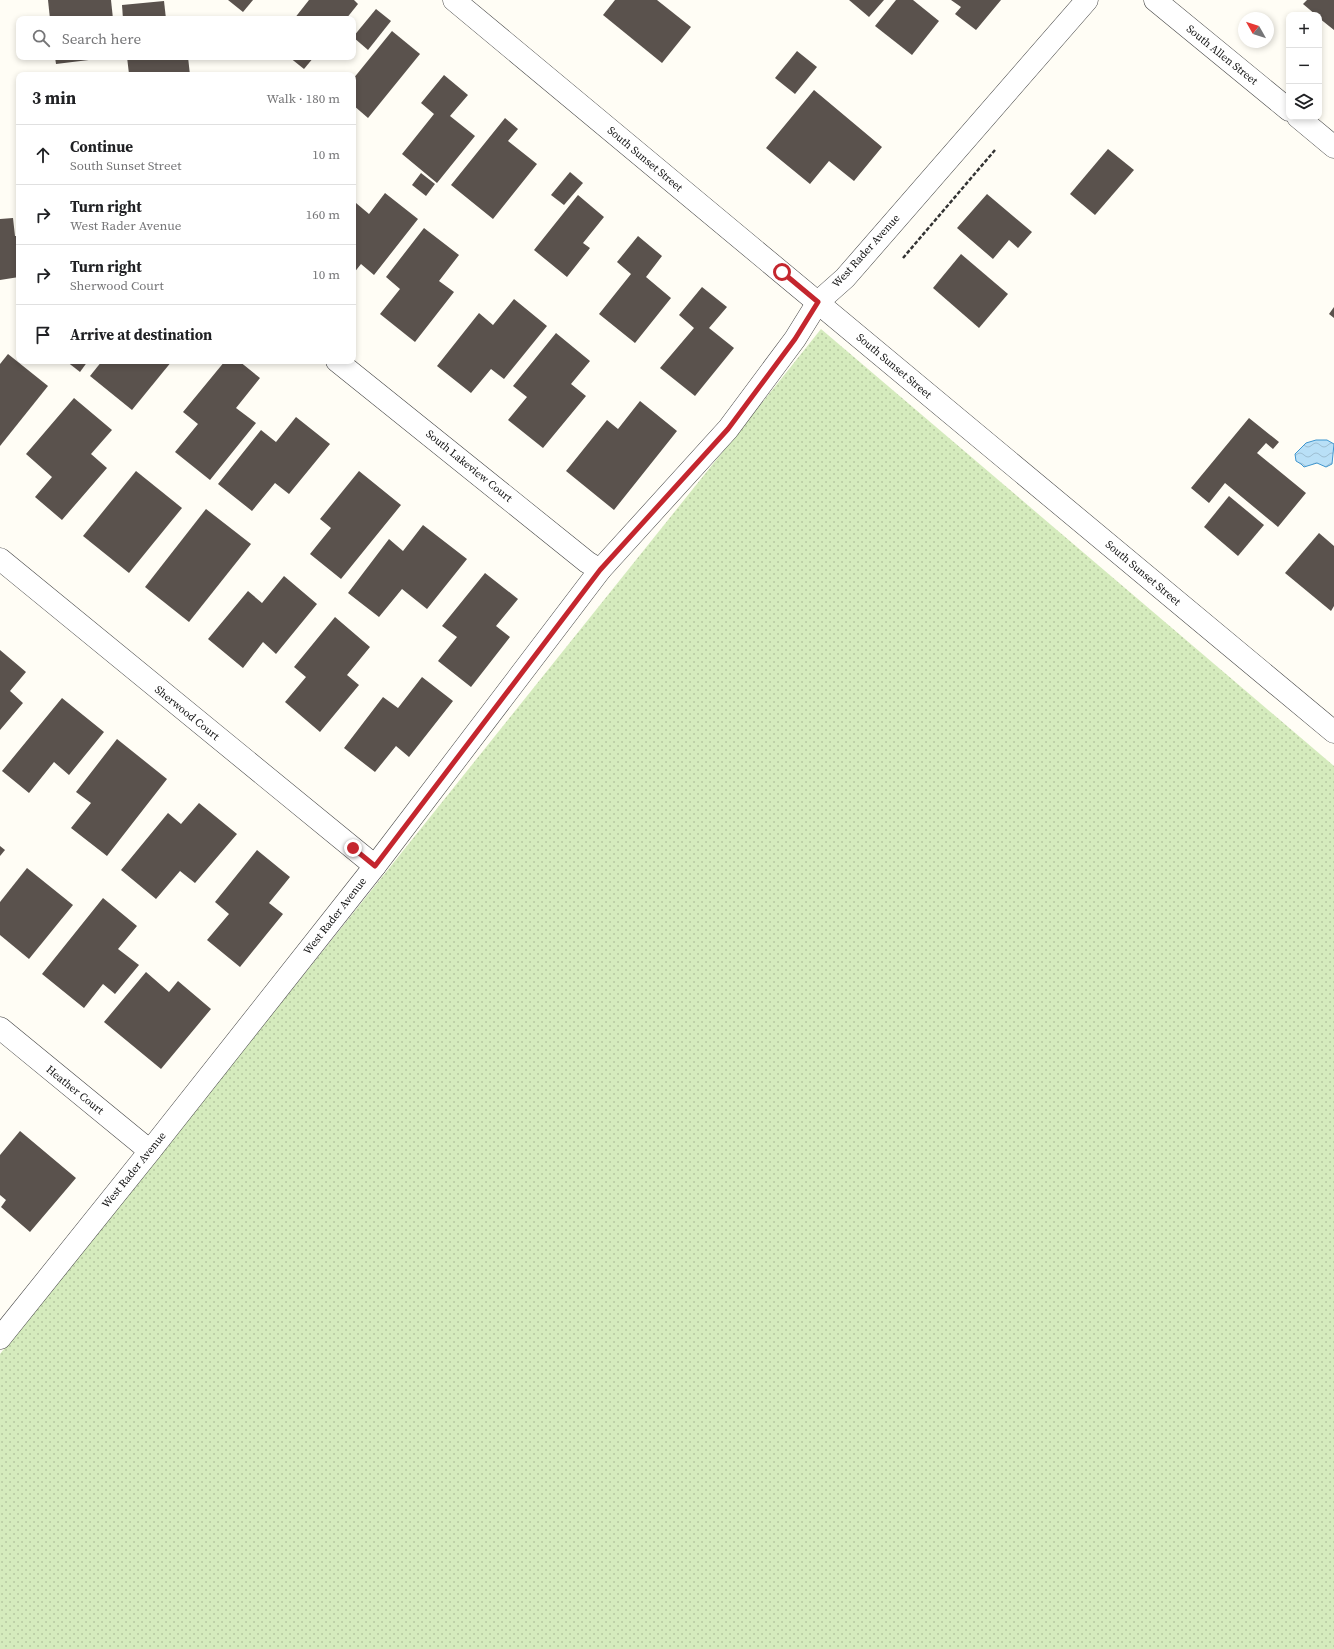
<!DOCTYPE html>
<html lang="en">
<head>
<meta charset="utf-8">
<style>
	:root { --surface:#fff; --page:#f2f2f2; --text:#202124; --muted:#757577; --line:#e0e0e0 }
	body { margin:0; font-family:"Source Serif 4",serif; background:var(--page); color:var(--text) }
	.controls { position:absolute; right:12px; top:12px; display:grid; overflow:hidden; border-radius:8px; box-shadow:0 2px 6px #0003 }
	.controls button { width:36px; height:36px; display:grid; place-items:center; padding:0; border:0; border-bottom:1px solid var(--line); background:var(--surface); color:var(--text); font:20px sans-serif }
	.compass { position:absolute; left:1238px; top:12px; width:36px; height:36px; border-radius:50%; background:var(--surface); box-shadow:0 2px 6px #0003; rotate:309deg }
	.stop { position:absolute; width:12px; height:12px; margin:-9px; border:3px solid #c4262e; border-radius:50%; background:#fff }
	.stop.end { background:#c4262e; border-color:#fff; box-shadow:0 1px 4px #0008 }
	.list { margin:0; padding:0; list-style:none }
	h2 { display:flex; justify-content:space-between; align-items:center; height:52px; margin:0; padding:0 16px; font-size:17px }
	h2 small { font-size:13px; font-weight:400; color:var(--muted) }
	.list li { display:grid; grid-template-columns:26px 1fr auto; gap:12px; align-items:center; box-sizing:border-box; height:60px; padding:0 16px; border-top:1px solid var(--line) }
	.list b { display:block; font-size:15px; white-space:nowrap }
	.list p { margin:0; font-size:13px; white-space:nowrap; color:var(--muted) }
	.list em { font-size:13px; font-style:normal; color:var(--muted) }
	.icon { flex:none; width:22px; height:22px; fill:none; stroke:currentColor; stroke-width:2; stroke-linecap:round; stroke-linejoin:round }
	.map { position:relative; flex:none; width:1334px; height:1649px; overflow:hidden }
	.search { position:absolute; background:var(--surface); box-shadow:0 2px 6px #0003; left:16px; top:16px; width:340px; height:44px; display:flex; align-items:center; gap:10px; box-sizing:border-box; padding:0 14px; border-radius:8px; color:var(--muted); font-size:15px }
	.panel { position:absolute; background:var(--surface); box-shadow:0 2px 6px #0003; left:16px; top:72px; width:340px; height:292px; border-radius:8px }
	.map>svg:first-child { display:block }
	.grass { fill:url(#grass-dots) }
	.water { fill:url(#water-waves); stroke:#3f96cf }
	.building { fill:#5a524d }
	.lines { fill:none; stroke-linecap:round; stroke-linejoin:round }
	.minor-casing { stroke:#444; stroke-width:23 }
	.path { stroke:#333; stroke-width:2.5; stroke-dasharray:4 2; stroke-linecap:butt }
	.minor { stroke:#fff; stroke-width:22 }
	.route { stroke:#c4262e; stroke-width:5 }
	.labels { text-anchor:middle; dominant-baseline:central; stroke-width:4; stroke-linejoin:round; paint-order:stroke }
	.street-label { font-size:11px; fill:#111; stroke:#fff }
</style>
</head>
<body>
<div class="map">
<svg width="1334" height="1649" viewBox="0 0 1334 1649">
	<defs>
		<pattern id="grass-dots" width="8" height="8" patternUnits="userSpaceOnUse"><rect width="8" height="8" fill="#d5ebbd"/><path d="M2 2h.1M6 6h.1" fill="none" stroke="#b6c8a1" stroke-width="1.8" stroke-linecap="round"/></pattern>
		<pattern id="water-waves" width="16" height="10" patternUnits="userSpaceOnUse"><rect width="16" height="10" fill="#b9e0f7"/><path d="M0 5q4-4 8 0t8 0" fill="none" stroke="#9ebfd3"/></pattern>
	</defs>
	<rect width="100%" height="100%" fill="#fffdf5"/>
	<!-- grass -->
	<path class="grass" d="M821 329 1334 766V1649H0V1354Z"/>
	<!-- water -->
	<path class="water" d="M1316 440H1327L1334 444 1332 464 1326 467 1317 463 1304 467 1301 464 1296 461 1295 454 1306 443Z"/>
	<!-- building -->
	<g class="building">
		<path d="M48 0H111L113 19H50Z"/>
		<path d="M228 0H253L243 12Z"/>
		<path d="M309 0H354L358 4 346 19H294Z"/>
		<path d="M615 0H657L691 27 662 63 603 15Z"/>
		<path d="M849 0H884L869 17Z"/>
		<path d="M896 0H913L939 21 912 55 875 26Z"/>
		<path d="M951 0H1001L976 30 955 14 961 7Z"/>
		<path d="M1307 0H1334V30L1319 18V15H1316L1303 4Z"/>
		<path d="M164 1 166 19H123L122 5Z"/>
		<path d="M376 9 391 21 368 50 353 37Z"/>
		<path d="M392 31 420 54 368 118 353 105V79Z"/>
		<path d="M797 51 817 67 795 94 775 78Z"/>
		<path d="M55 57H97V59L56 64Z"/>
		<path d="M127 57H188L190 75H148L147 72 129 74Z"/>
		<path d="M289 57H314L304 69Z"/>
		<path d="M444 75 468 95 450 116 475 136 437 183 402 154 434 114 421 103Z"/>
		<path d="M814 90 882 147 854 181 829 161 810 184 766 148Z"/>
		<path d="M505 118 518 129 508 141 537 164 493 219 451 185Z"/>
		<path d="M1108 149 1134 170 1095 215 1070 194Z"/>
		<path d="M570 172 583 183 564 205 551 195Z"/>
		<path d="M421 173 435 184 426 196 412 185Z"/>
		<path d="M385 193 418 219 374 275 361 264 353 274V207L356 203 369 214Z"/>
		<path d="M987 194 1032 232 1018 248 1009 240 993 259 957 228Z"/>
		<path d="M578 195 604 217 583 243 590 248 567 277 534 250Z"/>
		<path d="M13 218 15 236H19V277L0 280V219Z"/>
		<path d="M424 228 459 255 439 281 454 292 415 342 380 314 400 289 386 277Z"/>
		<path d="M638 236 662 256 646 277 671 298 635 343 599 314 631 274 617 262Z"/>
		<path d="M961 254 1008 294 979 328 933 288Z"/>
		<path d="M702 287 727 307 709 328 734 348 695 396 660 368 694 328 679 315Z"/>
		<path d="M514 299 547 326 504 379 491 369 471 393 437 366 479 313 493 325Z"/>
		<path d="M1334 307V318L1329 314Z"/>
		<path d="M556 333 590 361 571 384 586 396 543 448 508 420 527 397 513 386Z"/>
		<path d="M8 354 48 386 0 446V364Z"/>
		<path d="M66 361H88L80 372Z"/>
		<path d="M102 361H172L132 410 90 376Z"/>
		<path d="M225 361H239L260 378 236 408 256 423 210 480 175 452 198 424 183 412Z"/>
		<path d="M74 398 112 430 91 454 107 468 62 520 35 497 52 477 26 454Z"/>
		<path d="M640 401 677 431 614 510 566 471 607 420 618 429Z"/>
		<path d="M296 417 330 444 289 494 275 483 252 511 218 484 261 430 276 442Z"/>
		<path d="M1249 418 1279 442 1273 449 1266 443 1257 453 1306 493 1278 527 1225 483 1209 503 1191 488Z"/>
		<path d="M136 471 182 508 129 573 83 536Z"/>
		<path d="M359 471 401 505 341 579 310 554 331 528 320 519Z"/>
		<path d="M1229 496 1264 525 1238 556 1204 527Z"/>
		<path d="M206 509 251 544 189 622 145 587Z"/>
		<path d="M423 525 467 559 427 609 402 589 379 617 348 593 389 539 403 551Z"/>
		<path d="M1319 533 1334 546V606L1331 611 1285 573Z"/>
		<path d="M485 573 518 599 496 626 510 637 471 687 438 661 457 637 442 626Z"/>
		<path d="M284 576 317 604 276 654 263 642 243 668 208 639 248 591 262 603Z"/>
		<path d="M335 617 370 647 347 675 359 685 320 732 285 702 306 677 294 667Z"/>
		<path d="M0 650 26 672 10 691 23 703 0 730Z"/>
		<path d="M422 677 453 701 409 757 396 746 375 772 344 748 383 697 398 708Z"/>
		<path d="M62 698 104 732 69 775 54 762 29 793 2 771Z"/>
		<path d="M117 739 167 779 107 856 71 828 91 803 76 792Z"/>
		<path d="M199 803 237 834 195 883 180 871 156 899 121 870 168 813 181 824Z"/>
		<path d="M0 846 5 850 0 856Z"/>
		<path d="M257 850 290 877 269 903 283 914 240 967 207 940 229 914 215 902Z"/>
		<path d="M27 868 73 905 29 959 0 935V902Z"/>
		<path d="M103 898 137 926 118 949 139 965 115 994 103 984 84 1008 42 974Z"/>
		<path d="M146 972 169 992 178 981 211 1009 161 1069 104 1022Z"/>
		<path d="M20 1131 76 1178 30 1232 1 1207 6 1200 0 1195V1155Z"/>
	</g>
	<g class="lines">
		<!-- minor casing -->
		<g class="minor-casing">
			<g id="minor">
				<path d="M454 0 1334 732"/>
				<path d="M1155 0 1289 110"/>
				<path d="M1298 117 1334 147"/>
				<path d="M337 361 587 562 600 570"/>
				<path d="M0 559 375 866"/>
				<path d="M0 1028 150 1151"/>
				<path d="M0 1338 150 1151 375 866 600 570 728 429 795 339 818 302 845 278 1087 0"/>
			</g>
		</g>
		<!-- path -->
		<path class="path" d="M903 258 995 150"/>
		<!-- minor -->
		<use href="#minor" class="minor"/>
	</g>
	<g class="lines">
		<!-- route -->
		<path class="route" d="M353 848 375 866 600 570 728 429 795 339 818 302 782 272"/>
	</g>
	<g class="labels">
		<!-- street labels -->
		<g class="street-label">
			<text transform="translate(1222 55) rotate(39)">South Allen Street</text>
			<text transform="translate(645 159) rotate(40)">South Sunset Street</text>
			<text transform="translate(866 251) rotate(-48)">West Rader Avenue</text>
			<text transform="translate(894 366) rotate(40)">South Sunset Street</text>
			<text transform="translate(469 466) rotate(39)">South Lakeview Court</text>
			<text transform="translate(1143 573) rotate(40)">South Sunset Street</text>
			<text transform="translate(187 713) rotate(39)">Sherwood Court</text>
			<text transform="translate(335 916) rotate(-52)">West Rader Avenue</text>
			<text transform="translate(75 1090) rotate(39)">Heather Court</text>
			<text transform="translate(134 1170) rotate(-51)">West Rader Avenue</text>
		</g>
	</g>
</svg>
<div class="controls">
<button>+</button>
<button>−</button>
<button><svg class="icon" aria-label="layers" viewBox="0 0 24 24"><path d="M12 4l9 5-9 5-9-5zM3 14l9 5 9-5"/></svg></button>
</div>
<svg class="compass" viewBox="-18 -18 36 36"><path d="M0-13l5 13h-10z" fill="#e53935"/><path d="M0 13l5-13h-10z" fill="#757577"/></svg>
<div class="stop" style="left:782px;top:272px"></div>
<div class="stop end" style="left:353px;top:848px"></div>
<div class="search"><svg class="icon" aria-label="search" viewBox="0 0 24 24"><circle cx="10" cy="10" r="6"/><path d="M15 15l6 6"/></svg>Search here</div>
<section class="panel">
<h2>3 min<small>Walk · 180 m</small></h2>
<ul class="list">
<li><svg class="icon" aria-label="ahead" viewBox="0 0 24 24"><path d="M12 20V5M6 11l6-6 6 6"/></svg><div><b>Continue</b><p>South Sunset Street</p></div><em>10 m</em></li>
<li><svg class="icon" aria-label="right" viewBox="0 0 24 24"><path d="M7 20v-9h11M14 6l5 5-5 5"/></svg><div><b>Turn right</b><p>West Rader Avenue</p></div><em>160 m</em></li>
<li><svg class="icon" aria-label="right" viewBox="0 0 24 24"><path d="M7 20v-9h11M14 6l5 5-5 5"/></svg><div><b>Turn right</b><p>Sherwood Court</p></div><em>10 m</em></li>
<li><svg class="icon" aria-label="arrive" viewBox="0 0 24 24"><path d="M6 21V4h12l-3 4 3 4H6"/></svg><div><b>Arrive at destination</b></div></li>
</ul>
</section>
</div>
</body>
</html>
